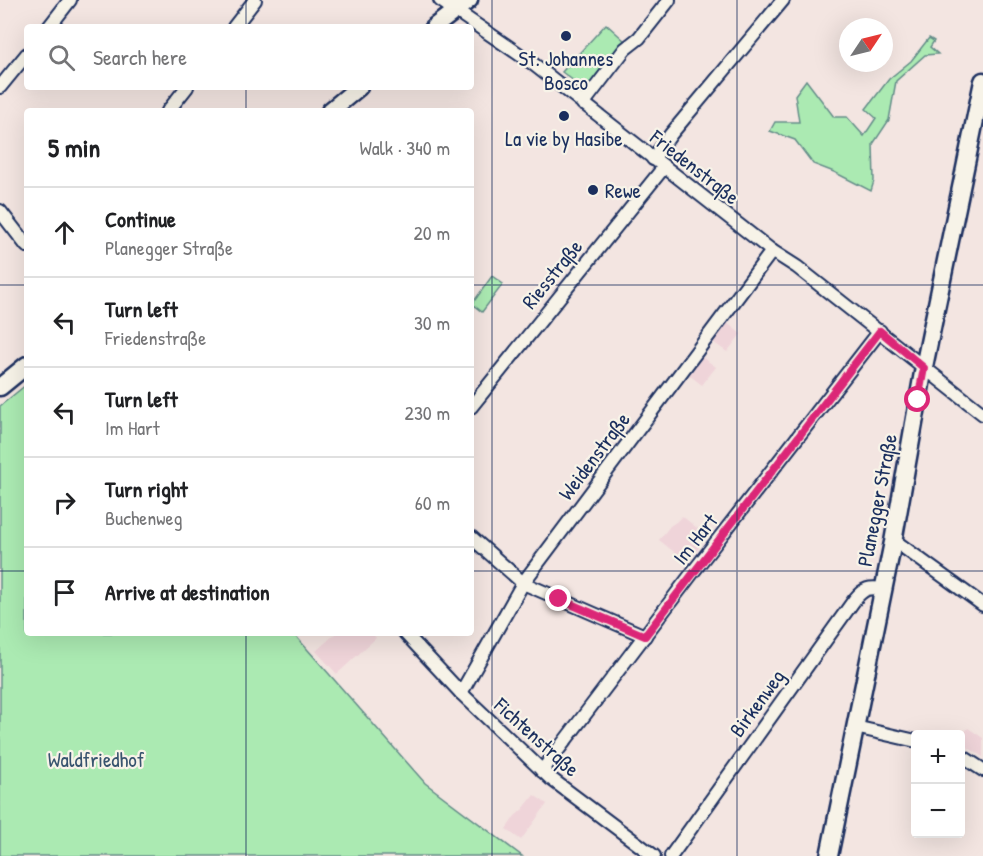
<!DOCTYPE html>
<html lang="en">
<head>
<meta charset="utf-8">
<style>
	:root { --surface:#fff; --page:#f6f6f6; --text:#202124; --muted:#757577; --line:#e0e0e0 }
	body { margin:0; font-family:"Patrick Hand",sans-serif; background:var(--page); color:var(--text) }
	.controls { position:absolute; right:18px; bottom:18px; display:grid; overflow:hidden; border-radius:6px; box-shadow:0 6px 24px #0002 }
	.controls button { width:54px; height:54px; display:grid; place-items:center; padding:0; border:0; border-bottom:2px solid var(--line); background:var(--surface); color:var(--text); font:30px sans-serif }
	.compass { position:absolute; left:839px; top:18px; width:54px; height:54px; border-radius:50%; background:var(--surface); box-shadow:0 6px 24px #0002; rotate:55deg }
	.stop { position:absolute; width:18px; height:18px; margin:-14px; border:4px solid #db2777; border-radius:50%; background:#fff }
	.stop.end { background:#db2777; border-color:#fff; box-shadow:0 2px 6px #0008 }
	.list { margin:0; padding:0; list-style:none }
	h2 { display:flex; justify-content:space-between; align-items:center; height:78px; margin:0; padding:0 24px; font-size:26px }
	h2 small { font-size:20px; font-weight:400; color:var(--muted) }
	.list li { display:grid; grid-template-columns:39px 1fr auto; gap:18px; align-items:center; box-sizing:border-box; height:90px; padding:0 24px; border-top:2px solid var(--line) }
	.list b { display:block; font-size:22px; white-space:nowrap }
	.list p { margin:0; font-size:20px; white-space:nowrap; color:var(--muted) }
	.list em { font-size:20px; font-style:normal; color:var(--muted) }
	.icon { flex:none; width:33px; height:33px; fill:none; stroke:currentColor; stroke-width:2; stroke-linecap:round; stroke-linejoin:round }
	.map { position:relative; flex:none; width:983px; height:856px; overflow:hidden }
	.search { position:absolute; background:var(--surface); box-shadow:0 6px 24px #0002; left:24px; top:24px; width:450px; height:66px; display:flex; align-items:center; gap:15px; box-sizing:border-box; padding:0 21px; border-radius:6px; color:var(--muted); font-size:22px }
	.panel { position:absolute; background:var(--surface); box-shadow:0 6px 24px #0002; left:24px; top:108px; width:450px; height:528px; border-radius:6px }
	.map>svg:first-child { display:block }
	.built { fill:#efd4d9 }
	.green { fill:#abeab2; stroke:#638c88; stroke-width:1.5 }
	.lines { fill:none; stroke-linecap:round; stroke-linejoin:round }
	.street-casing { stroke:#1b2f5e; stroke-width:16 }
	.secondary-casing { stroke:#1b2f5e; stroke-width:21 }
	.street { stroke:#f7f3e8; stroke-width:12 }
	.secondary { stroke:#f7f3e8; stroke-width:16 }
	.route { stroke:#db2777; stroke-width:8 }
	.grid { fill:none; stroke:#1b2f5e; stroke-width:1.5; stroke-opacity:0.55 }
	.poi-dot { fill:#1b2f5e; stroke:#f7f3e8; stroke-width:2 }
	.labels { text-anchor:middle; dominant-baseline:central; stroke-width:4.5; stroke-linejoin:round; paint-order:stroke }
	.poi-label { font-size:21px; fill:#1b2f5e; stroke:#f7f3e8 }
	.street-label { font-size:21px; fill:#1b2f5e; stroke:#f7f3e8 }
	.park-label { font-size:21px; fill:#38546f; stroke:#f7f3e8 }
</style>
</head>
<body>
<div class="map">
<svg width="983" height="856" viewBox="0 0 983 856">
	<rect width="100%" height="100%" fill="#f3e5e1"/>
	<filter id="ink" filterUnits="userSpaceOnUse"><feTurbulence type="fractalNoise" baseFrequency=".0167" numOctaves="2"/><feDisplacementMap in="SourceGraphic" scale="12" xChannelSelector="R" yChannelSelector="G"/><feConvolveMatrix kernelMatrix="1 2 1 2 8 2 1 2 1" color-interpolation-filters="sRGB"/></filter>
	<g filter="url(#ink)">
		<!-- built -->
		<g class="built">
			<path d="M727 323 741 334 727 352 713 342Z"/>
			<path d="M702 357 716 367 702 385 689 375Z"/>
			<path d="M682 516 707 536 688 563 659 540 670 526 676 522Z"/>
			<path d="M336 633H372L376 638 337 674 316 651Z"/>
			<path d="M968 728 983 738V757L961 743V737Z"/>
			<path d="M534 795 547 804 521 840 506 829 515 816 523 809Z"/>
		</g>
		<!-- green -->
		<g class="green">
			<path d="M606 24 625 41 587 91 562 72Z"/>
			<path d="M929 38 934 41 930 47 938 54 925 55 896 81 889 120 873 144 874 181 871 191 834 172 813 164 795 140 770 131 775 122H799L795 95 806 80 834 117H847L864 136 876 118 866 109 889 79 911 61Z"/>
			<path d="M492 276 503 284 482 312 472 304Z"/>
			<path d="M27 384V633H293L425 783 522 856H0V406Z"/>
		</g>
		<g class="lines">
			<!-- street casing -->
			<g class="street-casing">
				<g id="street">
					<path d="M440 0 532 63 772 251 797 267 983 414"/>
					<path d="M49 27 70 0"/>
					<path d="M234 27 255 0"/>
					<path d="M0 87 27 54"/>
					<path d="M583 104 625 49 639 38 669 0"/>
					<path d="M168 111 187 87"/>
					<path d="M653 159 671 134 783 0"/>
					<path d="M0 211 27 246"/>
					<path d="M471 407 664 167"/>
					<path d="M471 537 523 583 645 636"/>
					<path d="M893 542 899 544 983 605"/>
					<path d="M405 633 461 693 550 778 654 856"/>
					<path d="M461 693 523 583 772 251"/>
					<path d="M855 727 916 741"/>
					<path d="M960 755 983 770"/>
					<path d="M542 771 693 572 880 331"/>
					<path d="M671 856 855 599C864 588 869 587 883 589"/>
				</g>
			</g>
			<!-- secondary casing -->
			<g class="secondary-casing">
				<g id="secondary">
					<path d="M434 27 469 0"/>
					<path d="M330 111 359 87"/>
					<path d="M0 387 27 365"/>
					<path d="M829 856 893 542 924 367 983 81"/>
				</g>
			</g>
			<!-- street -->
			<use href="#street" class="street"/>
			<!-- secondary -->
			<use href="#secondary" class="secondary"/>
		</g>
	</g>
	<g class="lines" filter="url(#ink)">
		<!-- route -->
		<path class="route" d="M559 599 645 636 880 331 924 368 918 400"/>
	</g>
	<!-- grid -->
	<path class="grid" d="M246 0V27M492 0V856M737 0V856M246 87V111M0 285H27M471 285H983M0 571H27M471 571H983M246 633V856"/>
	<!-- markers -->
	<g class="poi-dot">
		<circle cx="566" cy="36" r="6"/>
		<circle cx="564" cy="116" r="6"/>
		<circle cx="593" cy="190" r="6"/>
	</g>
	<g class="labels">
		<!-- poi labels -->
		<g class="poi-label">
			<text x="566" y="58">St. Johannes<tspan x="566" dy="24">Bosco</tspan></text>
			<text x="564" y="138">La vie by Hasibe</text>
			<text x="605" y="190" text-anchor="start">Rewe</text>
		</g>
		<!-- street labels -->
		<g class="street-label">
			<text transform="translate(695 167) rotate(38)">Friedenstraße</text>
			<text transform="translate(552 274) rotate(-51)">Riesstraße</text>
			<text transform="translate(594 456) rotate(-53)">Weidenstraße</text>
			<text transform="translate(877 500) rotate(-79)">Planegger Straße</text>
			<text transform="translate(695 539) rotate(-52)">Im Hart</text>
			<text transform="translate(757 703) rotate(-54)">Birkenweg</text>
			<text transform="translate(537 737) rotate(42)">Fichtenstraße</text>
		</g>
		<!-- park labels -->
		<g class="park-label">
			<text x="96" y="759">Waldfriedhof</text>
		</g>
	</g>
</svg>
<div class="controls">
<button>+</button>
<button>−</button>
</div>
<svg class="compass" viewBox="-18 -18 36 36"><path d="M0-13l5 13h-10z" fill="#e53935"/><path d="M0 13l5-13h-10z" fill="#757577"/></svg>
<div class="stop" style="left:918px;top:400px"></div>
<div class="stop end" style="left:559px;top:599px"></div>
<div class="search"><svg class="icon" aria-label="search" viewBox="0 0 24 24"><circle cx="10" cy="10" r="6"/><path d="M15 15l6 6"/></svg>Search here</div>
<section class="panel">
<h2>5 min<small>Walk · 340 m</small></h2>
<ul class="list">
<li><svg class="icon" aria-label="ahead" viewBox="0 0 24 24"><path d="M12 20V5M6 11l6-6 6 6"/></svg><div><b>Continue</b><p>Planegger Straße</p></div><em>20 m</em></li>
<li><svg class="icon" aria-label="left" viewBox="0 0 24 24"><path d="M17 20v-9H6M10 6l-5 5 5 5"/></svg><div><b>Turn left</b><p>Friedenstraße</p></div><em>30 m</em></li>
<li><svg class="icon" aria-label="left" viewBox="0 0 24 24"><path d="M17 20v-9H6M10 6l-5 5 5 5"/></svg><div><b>Turn left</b><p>Im Hart</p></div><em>230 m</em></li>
<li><svg class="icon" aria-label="right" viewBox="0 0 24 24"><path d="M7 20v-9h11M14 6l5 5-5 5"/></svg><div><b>Turn right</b><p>Buchenweg</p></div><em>60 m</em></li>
<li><svg class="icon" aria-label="arrive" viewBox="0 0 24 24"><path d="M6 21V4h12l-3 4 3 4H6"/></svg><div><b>Arrive at destination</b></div></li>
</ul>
</section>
</div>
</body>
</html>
